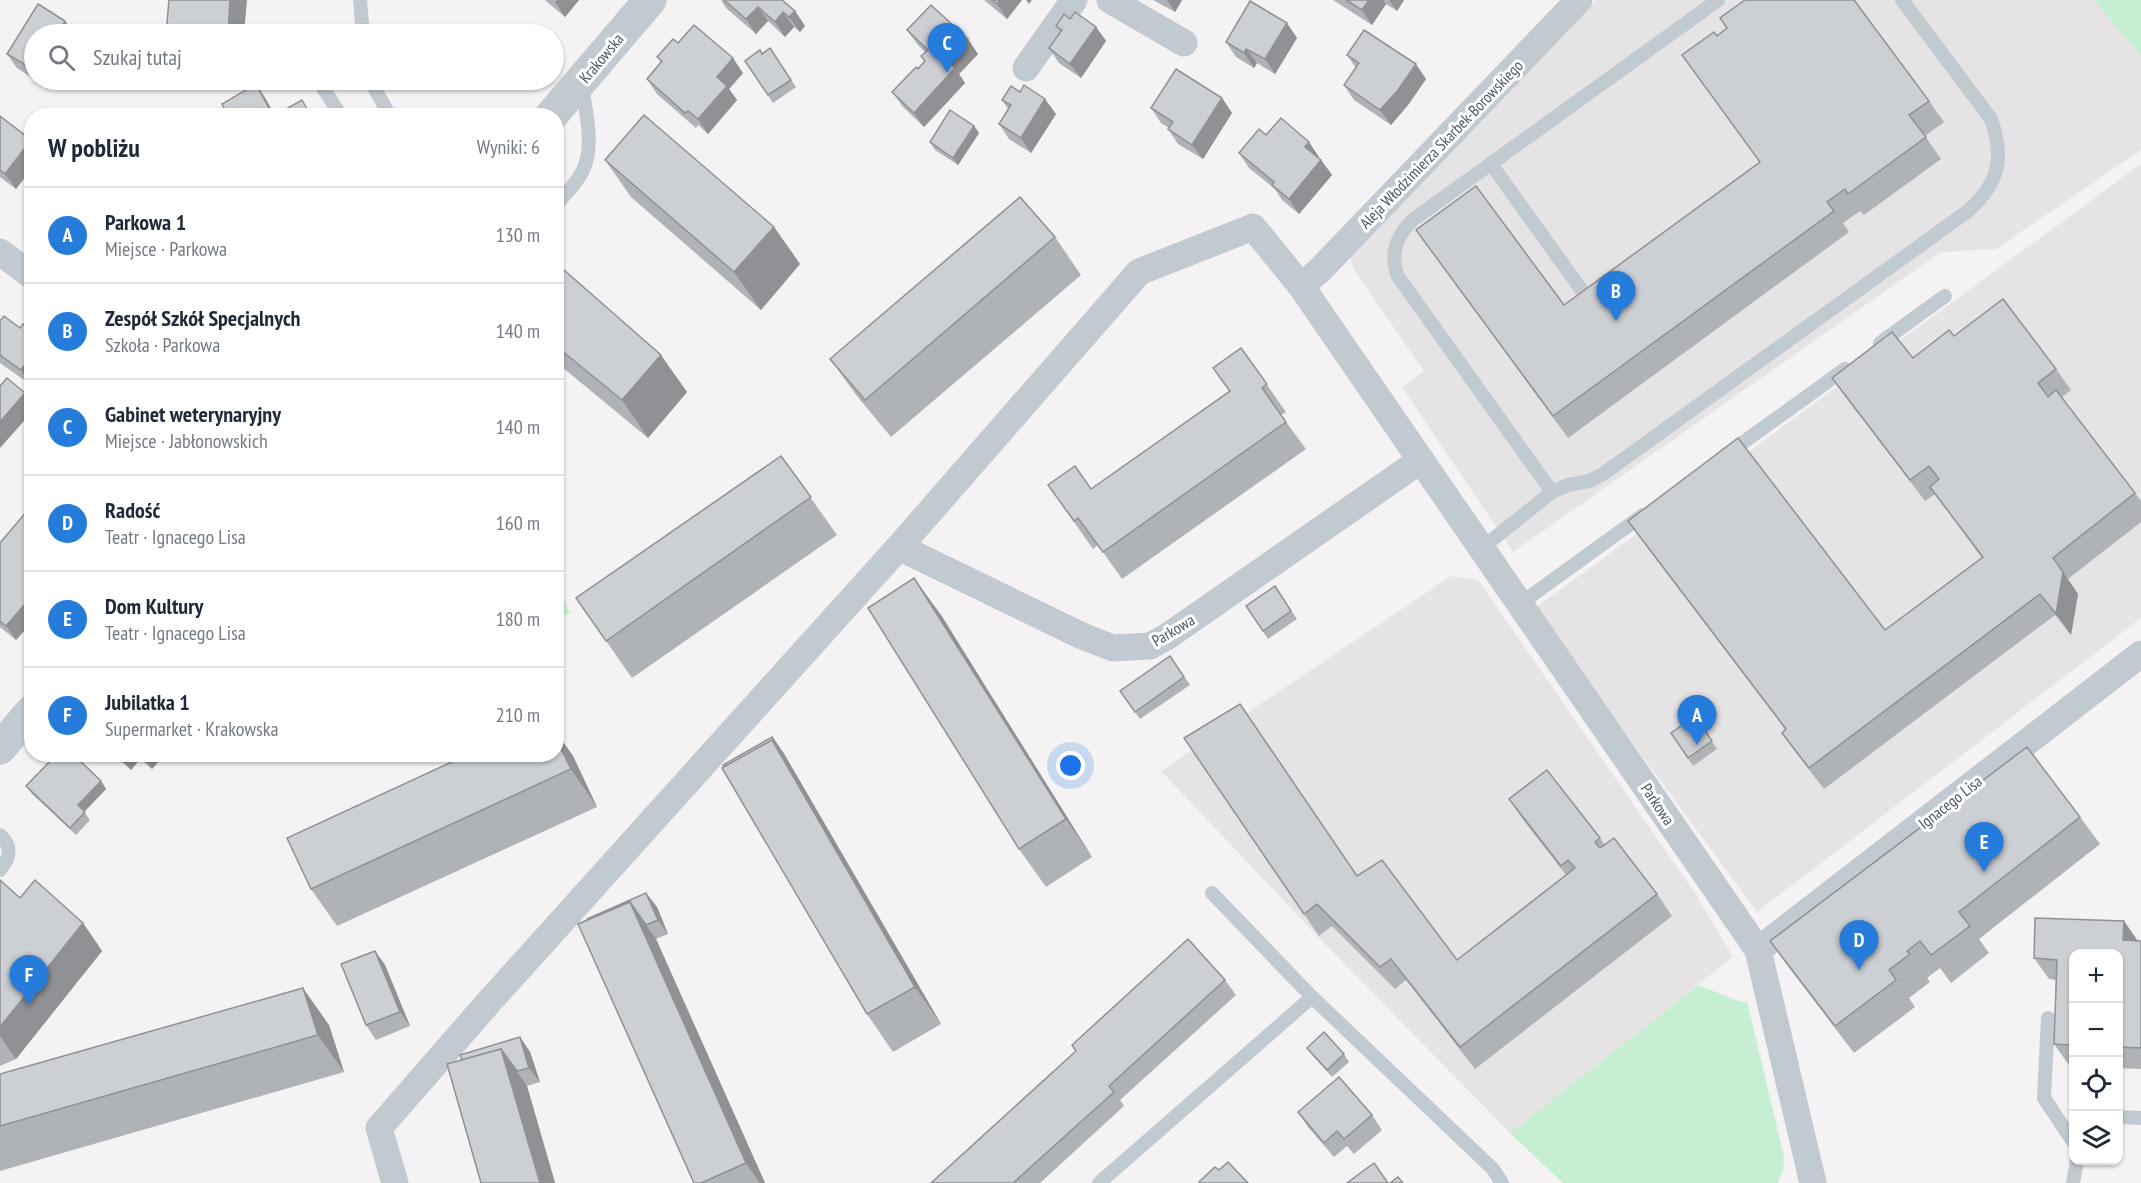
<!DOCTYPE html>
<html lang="pl">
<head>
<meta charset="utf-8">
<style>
	:root { --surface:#fff; --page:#f6f6f7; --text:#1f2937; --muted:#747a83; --line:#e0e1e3; --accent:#257cdb }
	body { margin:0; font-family:"PT Sans Narrow",sans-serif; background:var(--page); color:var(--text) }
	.controls { position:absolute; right:18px; bottom:18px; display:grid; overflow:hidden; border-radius:12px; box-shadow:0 2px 4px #0004 }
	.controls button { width:54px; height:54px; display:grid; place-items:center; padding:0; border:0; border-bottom:2px solid var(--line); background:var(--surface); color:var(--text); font:30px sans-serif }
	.you { position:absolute; left:1071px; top:766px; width:21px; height:21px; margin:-15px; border:4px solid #fff; border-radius:50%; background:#1a73e8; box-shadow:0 0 0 9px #1a73e833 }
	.badge { display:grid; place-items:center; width:39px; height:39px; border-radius:50%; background:var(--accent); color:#fff; font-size:20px; font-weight:700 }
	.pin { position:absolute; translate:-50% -50px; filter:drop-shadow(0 2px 3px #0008) }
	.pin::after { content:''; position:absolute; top:32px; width:21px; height:18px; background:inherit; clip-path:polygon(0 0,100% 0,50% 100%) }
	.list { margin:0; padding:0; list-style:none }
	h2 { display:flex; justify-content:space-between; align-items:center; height:78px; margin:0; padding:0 24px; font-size:26px }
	h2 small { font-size:20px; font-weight:400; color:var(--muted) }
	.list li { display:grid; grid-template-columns:39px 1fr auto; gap:18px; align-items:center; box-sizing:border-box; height:96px; padding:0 24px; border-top:2px solid var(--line) }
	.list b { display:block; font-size:22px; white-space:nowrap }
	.list p { margin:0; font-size:20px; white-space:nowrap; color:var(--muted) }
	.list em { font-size:20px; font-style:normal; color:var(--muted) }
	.icon { flex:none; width:33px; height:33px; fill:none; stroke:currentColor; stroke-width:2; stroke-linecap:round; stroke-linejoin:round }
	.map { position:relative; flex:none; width:2141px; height:1183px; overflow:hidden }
	.search { position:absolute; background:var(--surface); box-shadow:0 2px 4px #0004; left:24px; top:24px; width:540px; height:66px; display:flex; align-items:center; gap:15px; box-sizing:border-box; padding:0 21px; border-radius:33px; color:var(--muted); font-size:22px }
	.panel { position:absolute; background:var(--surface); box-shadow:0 2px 4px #0004; left:24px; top:108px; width:540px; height:654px; border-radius:24px }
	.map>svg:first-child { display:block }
	.education { fill:#e5e3e4 }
	.green { fill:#c5eed3 }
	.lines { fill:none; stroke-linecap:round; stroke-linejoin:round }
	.service { stroke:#c1cad0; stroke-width:14 }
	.minor { stroke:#c1cad0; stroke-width:27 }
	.tertiary { stroke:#c1cad0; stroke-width:33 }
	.wall { fill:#afb2b6 }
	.shaded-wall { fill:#8f9194 }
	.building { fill:#cccfd4; stroke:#8f9194; stroke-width:1.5 }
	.labels { text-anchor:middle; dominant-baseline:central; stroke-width:6; stroke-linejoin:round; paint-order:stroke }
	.street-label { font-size:16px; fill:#4b565f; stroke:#fff }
</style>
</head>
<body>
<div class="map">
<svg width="2141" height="1183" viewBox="0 0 2141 1183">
	<rect width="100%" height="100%" fill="#f4f2f2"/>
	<!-- education -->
	<g class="education">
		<path d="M1597 0H2094L2141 57V150L1996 249 1941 252 1513 552 1402 387 1424 371 1354 270 1350 254Z"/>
		<path d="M2141 164V618L1757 912 1534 609Z"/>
		<path d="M1451 576 1478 580 1695 893 1733 957 1510 1133 1322 941 1161 771Z"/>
	</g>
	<!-- green -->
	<g class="green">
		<path d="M2094 0H2141V57Z"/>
		<path d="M556 582 570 613 557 619H556Z"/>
		<path d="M1698 985 1741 1002 1747 1001 1784 1157 1783 1169 1778 1183H1563L1510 1133Z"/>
	</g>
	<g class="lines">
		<!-- service -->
		<g class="service">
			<path d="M360 0 363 34"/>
			<path d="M318 80 341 116"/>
			<path d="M370 80 390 116"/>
			<path d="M1491 164 1593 306"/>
			<path d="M556 205C567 192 582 178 586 162 593 138 585 109 582 85"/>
			<path d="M1880 343 1945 296"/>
			<path d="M1727 454 1845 369"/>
			<path d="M1552 492 1397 275C1390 253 1397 234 1414 219L1718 0"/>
			<path d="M1482 548 1552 492 1568 485 1589 481 1603 474 1968 211C1999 183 2005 159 1991 119L1902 0"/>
			<path d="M1521 603 1643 515"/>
			<path d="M0 835C13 847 10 858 0 870"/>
			<path d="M1212 893 1312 997 1493 1169 1502 1183"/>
			<path d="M2048 1018 2044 1098 2074 1143"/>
			<path d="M2118 1117 2141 1118"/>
			<path d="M1099 1183 1312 997"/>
			<path d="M2073 1183 2077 1160"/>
		</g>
		<!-- minor -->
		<g class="minor">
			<path d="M1110 0 1184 43"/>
			<path d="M1026 68 1074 0"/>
			<path d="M0 252 32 276"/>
			<path d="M1301 286 1319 271 1579 0"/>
			<path d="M899 547 1082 636 1113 648 1150 646 1168 636 1421 460"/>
			<path d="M1758 950 2141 654"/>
			<path d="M395 1183 379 1128 488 1003 899 547 1139 272 1253 227 1301 286 1758 950 1813 1183"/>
		</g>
		<!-- tertiary -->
		<g class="tertiary">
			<path d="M551 116 650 0"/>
			<path d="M0 748 32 711"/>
		</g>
	</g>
	<!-- wall -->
	<g class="wall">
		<path d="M545 0H579L565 17Z"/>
		<path d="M721 0 785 2 795 11 805 26 800 32 794 27 785 37 768 21 756 34 726 8Z"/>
		<path d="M984 0H1022L1007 19Z"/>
		<path d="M1153 0H1182L1175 12Z"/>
		<path d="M1333 0H1404L1397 11 1386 4 1372 25Z"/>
		<path d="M38 4 65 21 75 34H34V79L17 68 7 54Z"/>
		<path d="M1070 19 1096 27 1106 41 1081 78 1059 63 1049 48 1060 33 1056 26Z"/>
		<path d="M907 30 978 54 959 74 965 83 924 127 903 107 892 92 925 61 921 56 925 52 918 45Z"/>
		<path d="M1717 36 1929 101 1944 122 1925 136 1941 159 1864 215 1860 211 1843 223 1849 232 1568 438 1416 230 1564 305 1760 162 1682 55Z"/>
		<path d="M1297 38 1275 74 1257 63 1254 68 1236 57 1226 42Z"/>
		<path d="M678 43 743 73 729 89 737 100 708 134 698 125 696 128 657 94 647 79 661 62 657 57Z"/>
		<path d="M770 48 796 87 773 103 745 61 763 53Z"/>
		<path d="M1347 55 1426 79 1408 105 1391 125 1354 100 1344 85 1356 68Z"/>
		<path d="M36 80H49L45 85Z"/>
		<path d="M1222 98 1232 113 1203 159 1178 144 1168 129 1169 128 1161 123 1151 108Z"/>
		<path d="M1002 100 1056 114 1031 153 1009 139 999 124 1008 109Z"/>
		<path d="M0 116 32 141V168L16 189 0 177Z"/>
		<path d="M974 126 979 133 958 165 935 150 930 142Z"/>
		<path d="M1266 135 1319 157 1318 158 1321 160 1332 175 1299 214 1282 200 1275 189 1249 168 1239 153Z"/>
		<path d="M605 160 774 227 800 264 761 310 631 197Z"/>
		<path d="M1055 237 1081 275 891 437 857 396 830 359Z"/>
		<path d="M556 263 687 392 648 438 556 362Z"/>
		<path d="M0 321 20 328 32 330 31 385 0 363Z"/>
		<path d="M1954 336 2056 369 2071 390 2062 397 2141 501V522L2068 579 2078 594 2071 635 2055 615 1824 789 1797 754 1782 733 1785 729 1643 542 1628 521 1885 630 1982 558 1935 494 1925 501 1847 399 1832 378 1913 358Z"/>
		<path d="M1241 348 1286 412 1281 415 1306 449 1122 579 1098 545 1093 549 1048 485 1091 489 1229 391 1213 368Z"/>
		<path d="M781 456 837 535 632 678 576 598Z"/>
		<path d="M32 516V622L16 640 0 627V543Z"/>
		<path d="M1275 586 1297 619 1268 639 1246 606Z"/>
		<path d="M941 615 1092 857 1046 887 1019 849Z"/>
		<path d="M1170 656 1190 685 1140 719 1120 691Z"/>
		<path d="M1695 716 1717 749 1693 766 1671 733Z"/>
		<path d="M556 732 573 756 597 807 337 926 311 889 556 754Z"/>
		<path d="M1184 738 1357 876 1457 960 1566 875 1524 821 1509 799 1600 838 1605 845 1657 894 1672 916 1475 1069 1406 980 1395 989 1332 926 1319 936Z"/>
		<path d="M783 752 941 1024 893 1052 867 1014Z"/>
		<path d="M113 754H165L152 769 140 759 131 770Z"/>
		<path d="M101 781 106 789 84 812 90 820 76 835 32 794 26 786Z"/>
		<path d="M2080 817 2100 844 1979 939 1989 953 1951 983 1940 968 1927 978 1930 982 1909 998 1915 1007 1854 1053 1790 969 1770 941Z"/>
		<path d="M0 880 20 898 83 923 102 951 16 1059 0 1066Z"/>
		<path d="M646 893 657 907 668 934 656 939 765 1183H694L587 920Z"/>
		<path d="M2124 921 2138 941H2141V1069L2118 1068V954H2073V1065H2069L2054 1044 2056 980 2049 979 2034 958Z"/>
		<path d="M375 951 385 965 410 1026 376 1040 366 1025Z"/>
		<path d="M1225 980 1236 995 1120 1100 1124 1106 1040 1183H931L1076 1051 1072 1045Z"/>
		<path d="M329 1025 344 1072 0 1171V1074Z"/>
		<path d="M520 1037 530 1052 540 1082 527 1086 555 1183H481Z"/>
		<path d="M1307 1048 1344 1054 1349 1062 1332 1077 1312 1055Z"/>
		<path d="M1298 1112 1372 1115 1382 1130 1354 1154 1347 1146 1334 1157 1308 1127Z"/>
	</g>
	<!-- shaded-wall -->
	<g class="shaded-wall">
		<path d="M230 0H247L244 34H228Z"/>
		<path d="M557 0H579L565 17 555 2Z"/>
		<path d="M1000 0H1022L1007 19 997 4Z"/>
		<path d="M1026 0H1032L1029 4Z"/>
		<path d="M1167 0H1182L1175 12Z"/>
		<path d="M1369 0H1383L1386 4 1372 25 1362 10Z"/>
		<path d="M1389 0H1404L1397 11Z"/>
		<path d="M758 7 768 21 756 34 746 19Z"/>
		<path d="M795 11 805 26 800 32 789 17Z"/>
		<path d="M783 12 794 27 785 37 775 22Z"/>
		<path d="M65 21 75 34H57Z"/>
		<path d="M1287 23 1297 38 1275 74 1265 59Z"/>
		<path d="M1096 27 1106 41 1081 78 1070 64Z"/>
		<path d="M968 39 978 54 959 74 965 83 924 127 914 113 947 61Z"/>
		<path d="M1246 49 1257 63 1254 68 1244 53Z"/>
		<path d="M733 58 743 73 729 89 737 100 708 134 698 119 717 77Z"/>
		<path d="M1416 64 1426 79 1408 105 1391 125 1380 110Z"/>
		<path d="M41 80H49L45 85Z"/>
		<path d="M256 84 266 99 275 116H273L272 114Z"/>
		<path d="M1222 98 1232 113 1203 159 1192 145Z"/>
		<path d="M1045 99 1056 114 1031 153 1021 138Z"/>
		<path d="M974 126 979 133 958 165 953 158Z"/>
		<path d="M31 140 32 168 16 189 5 174Z"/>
		<path d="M1309 142 1319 157 1315 162 1305 147Z"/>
		<path d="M1321 160 1332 175 1299 214 1289 199Z"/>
		<path d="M774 227 800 264 761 310 734 272Z"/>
		<path d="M32 355V384L31 385 21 370Z"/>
		<path d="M661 355 687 392 648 438 622 400Z"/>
		<path d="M25 393 32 402V412L0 448V422Z"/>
		<path d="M2063 572 2078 594 2071 635 2056 614Z"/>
		<path d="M914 578 941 615 1092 857 1066 819Z"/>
		<path d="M32 596V622L16 640 6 626Z"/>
		<path d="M556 732 573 756 597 807 571 769 556 739Z"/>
		<path d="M772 737 783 752 941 1024 915 987 772 740Z"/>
		<path d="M133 754H137L140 759 131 770 125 763Z"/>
		<path d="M153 754H165L152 769 147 762Z"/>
		<path d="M101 781 106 789 83 813 78 805Z"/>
		<path d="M646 893 657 907 668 934 658 920Z"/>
		<path d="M630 902 656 939 765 1183H760L746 1163Z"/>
		<path d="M2124 921 2139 943 2123 940Z"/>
		<path d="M83 923 102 951 16 1059 0 1036V1027Z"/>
		<path d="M375 951 385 965 410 1026 400 1012Z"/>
		<path d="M303 988 329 1025 344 1072 318 1035Z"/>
		<path d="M520 1037 530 1052 540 1082 529 1068Z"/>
		<path d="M501 1049 527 1086 555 1183H540Z"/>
	</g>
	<!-- building -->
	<g class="building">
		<path d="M169 0H230L228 34H166Z"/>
		<path d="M724 0H782L795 11 789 17 783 12 775 22 758 7 746 19Z"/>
		<path d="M992 0H1000L997 4Z"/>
		<path d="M1346 0H1369L1362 10Z"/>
		<path d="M1745 0H1854L1929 101 1909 115 1926 137 1848 194 1845 189 1827 202 1834 211 1553 416 1416 230 1476 186 1564 305 1760 162 1682 55 1714 32 1717 36 1727 28 1720 18Z"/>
		<path d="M1250 1 1287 23 1265 59 1246 49 1244 53 1226 42Z"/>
		<path d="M38 4 65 21 57 34H34V70L7 54Z"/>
		<path d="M931 5 968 39 947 61 955 68 914 113 892 92 916 67 918 69 925 61 921 56 928 50 907 30Z"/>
		<path d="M1075 12 1096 27 1070 64 1049 48 1062 30 1056 26 1064 14 1070 19Z"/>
		<path d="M694 25 733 58 717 77 727 86 698 119 688 111 685 113 647 79 662 61 657 57 673 39 678 43Z"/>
		<path d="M1364 30 1416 64 1398 90 1380 110 1344 85 1359 63 1347 55Z"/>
		<path d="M770 48 791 80 768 95 745 61 760 50 762 54Z"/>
		<path d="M1176 69 1222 98 1192 145 1168 129 1173 122 1151 108Z"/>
		<path d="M256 84 272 114 269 116H228L222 104Z"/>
		<path d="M1024 85 1045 99 1021 138 999 124 1011 105 1002 100 1011 86 1020 92Z"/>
		<path d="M302 100 311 116H290L286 109Z"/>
		<path d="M950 110 974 126 953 158 930 142Z"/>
		<path d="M644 115 774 227 734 272 605 160Z"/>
		<path d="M0 116 31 140 5 174 0 170Z"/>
		<path d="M1281 118 1309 142 1305 147 1321 160 1289 199 1272 185 1274 182 1239 153 1259 129 1266 135Z"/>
		<path d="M1020 197 1055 237 865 400 830 359Z"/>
		<path d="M556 263 661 355 622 400 556 346Z"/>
		<path d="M2003 299 2056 369 2038 383 2048 397 2056 390 2135 493 2053 558 2063 572 2056 614 2040 594 1809 768 1782 733 1786 729 1628 521 1738 438 1885 630 1983 557 1930 487 1939 479 1929 466 1910 480 1832 378 1892 332 1913 358 1949 330 1954 336Z"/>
		<path d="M4 316 20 328 23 324 32 330V355L21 370 0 355V321Z"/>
		<path d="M1241 348 1267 384 1262 388 1286 422 1103 552 1078 518 1074 521 1048 485 1075 466 1091 489 1230 391 1213 368Z"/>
		<path d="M7 378 25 393 0 422V386Z"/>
		<path d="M781 456 811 497 606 641 576 598Z"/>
		<path d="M27 511 32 516V596L6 626 0 621V543Z"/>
		<path d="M914 578 1066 819 1019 849 868 608Z"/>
		<path d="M1275 586 1291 611 1263 631 1246 606Z"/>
		<path d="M1170 656 1184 677 1135 712 1120 691Z"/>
		<path d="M1240 704 1357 876 1382 860 1457 960 1575 868 1568 860 1561 866 1509 799 1547 770 1600 838 1595 842 1600 848 1614 838 1657 894 1460 1047 1391 959 1380 967 1317 904 1304 914 1184 738Z"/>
		<path d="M1695 716 1712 741 1688 758 1671 733Z"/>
		<path d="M772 737 788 763 772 740 724 767 723 765Z"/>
		<path d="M556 739 571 769 311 889 287 838 469 754H556Z"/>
		<path d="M772 740 915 987 867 1014 722 768Z"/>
		<path d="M2027 747 2080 817 1959 912 1970 926 1931 955 1920 941 1907 951 1910 954 1889 970 1896 980 1835 1026 1770 941Z"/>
		<path d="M57 754H73L101 781 78 805 85 812 70 828 26 786Z"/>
		<path d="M116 754H133L125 763Z"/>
		<path d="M139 754H153L147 762Z"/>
		<path d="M0 880 20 898 35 880 83 923 0 1027Z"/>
		<path d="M646 893 658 920 646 925 630 902 587 920V919Z"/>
		<path d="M630 902 746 1163 701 1183H694L578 924Z"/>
		<path d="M2035 918 2124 921 2123 940 2141 941V1048L2118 1047V954H2073V1045L2054 1044 2057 960 2034 958Z"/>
		<path d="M1188 939 1225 980 1109 1086 1114 1092 1013 1183H931L1076 1051 1072 1045Z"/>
		<path d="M375 951 400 1012 366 1025 341 964Z"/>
		<path d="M303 988 318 1035 0 1126V1074Z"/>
		<path d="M1324 1032 1344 1054 1327 1070 1307 1048Z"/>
		<path d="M520 1037 529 1068 517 1071 501 1049 462 1060 460 1055Z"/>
		<path d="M501 1049 540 1183H481L447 1064Z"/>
		<path d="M1339 1077 1372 1115 1344 1139 1337 1131 1324 1143 1298 1112Z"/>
		<path d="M1228 1162 1248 1183H1200L1199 1182 1215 1167 1219 1170Z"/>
		<path d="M1374 1163 1388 1183H1347Z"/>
		<path d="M1398 1177 1403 1183H1390Z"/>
	</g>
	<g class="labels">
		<!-- street labels -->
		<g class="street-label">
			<text transform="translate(601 58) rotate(-50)">Krakowska</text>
			<text transform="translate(1441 144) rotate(-46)">Aleja Włodzimierza Skarbek-Borowskiego</text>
			<text transform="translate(1173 630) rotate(-31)">Parkowa</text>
			<text transform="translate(1950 802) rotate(-38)">Ignacego Lisa</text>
			<text transform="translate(1658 804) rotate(56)">Parkowa</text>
		</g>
	</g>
</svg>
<div class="controls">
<button>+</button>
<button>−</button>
<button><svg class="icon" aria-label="locate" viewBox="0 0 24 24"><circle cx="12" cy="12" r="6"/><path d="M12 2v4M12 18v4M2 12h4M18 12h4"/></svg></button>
<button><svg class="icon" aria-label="layers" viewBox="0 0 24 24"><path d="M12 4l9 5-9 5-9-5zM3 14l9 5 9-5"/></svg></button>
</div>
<div class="you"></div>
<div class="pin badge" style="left:1697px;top:745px">A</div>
<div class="pin badge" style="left:1616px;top:321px">B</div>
<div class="pin badge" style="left:947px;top:73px">C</div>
<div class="pin badge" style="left:1859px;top:970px">D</div>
<div class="pin badge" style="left:1984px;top:872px">E</div>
<div class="pin badge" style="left:29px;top:1005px">F</div>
<div class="search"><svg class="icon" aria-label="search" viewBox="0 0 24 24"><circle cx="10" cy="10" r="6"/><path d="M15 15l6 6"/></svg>Szukaj tutaj</div>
<section class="panel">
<h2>W pobliżu<small>Wyniki: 6</small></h2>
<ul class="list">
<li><span class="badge">A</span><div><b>Parkowa 1</b><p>Miejsce · Parkowa</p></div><em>130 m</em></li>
<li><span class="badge">B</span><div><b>Zespół Szkół Specjalnych</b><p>Szkoła · Parkowa</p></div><em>140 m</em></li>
<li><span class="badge">C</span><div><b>Gabinet weterynaryjny</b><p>Miejsce · Jabłonowskich</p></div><em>140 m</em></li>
<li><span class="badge">D</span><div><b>Radość</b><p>Teatr · Ignacego Lisa</p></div><em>160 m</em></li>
<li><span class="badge">E</span><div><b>Dom Kultury</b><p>Teatr · Ignacego Lisa</p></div><em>180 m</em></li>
<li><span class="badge">F</span><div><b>Jubilatka 1</b><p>Supermarket · Krakowska</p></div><em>210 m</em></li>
</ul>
</section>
</div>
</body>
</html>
